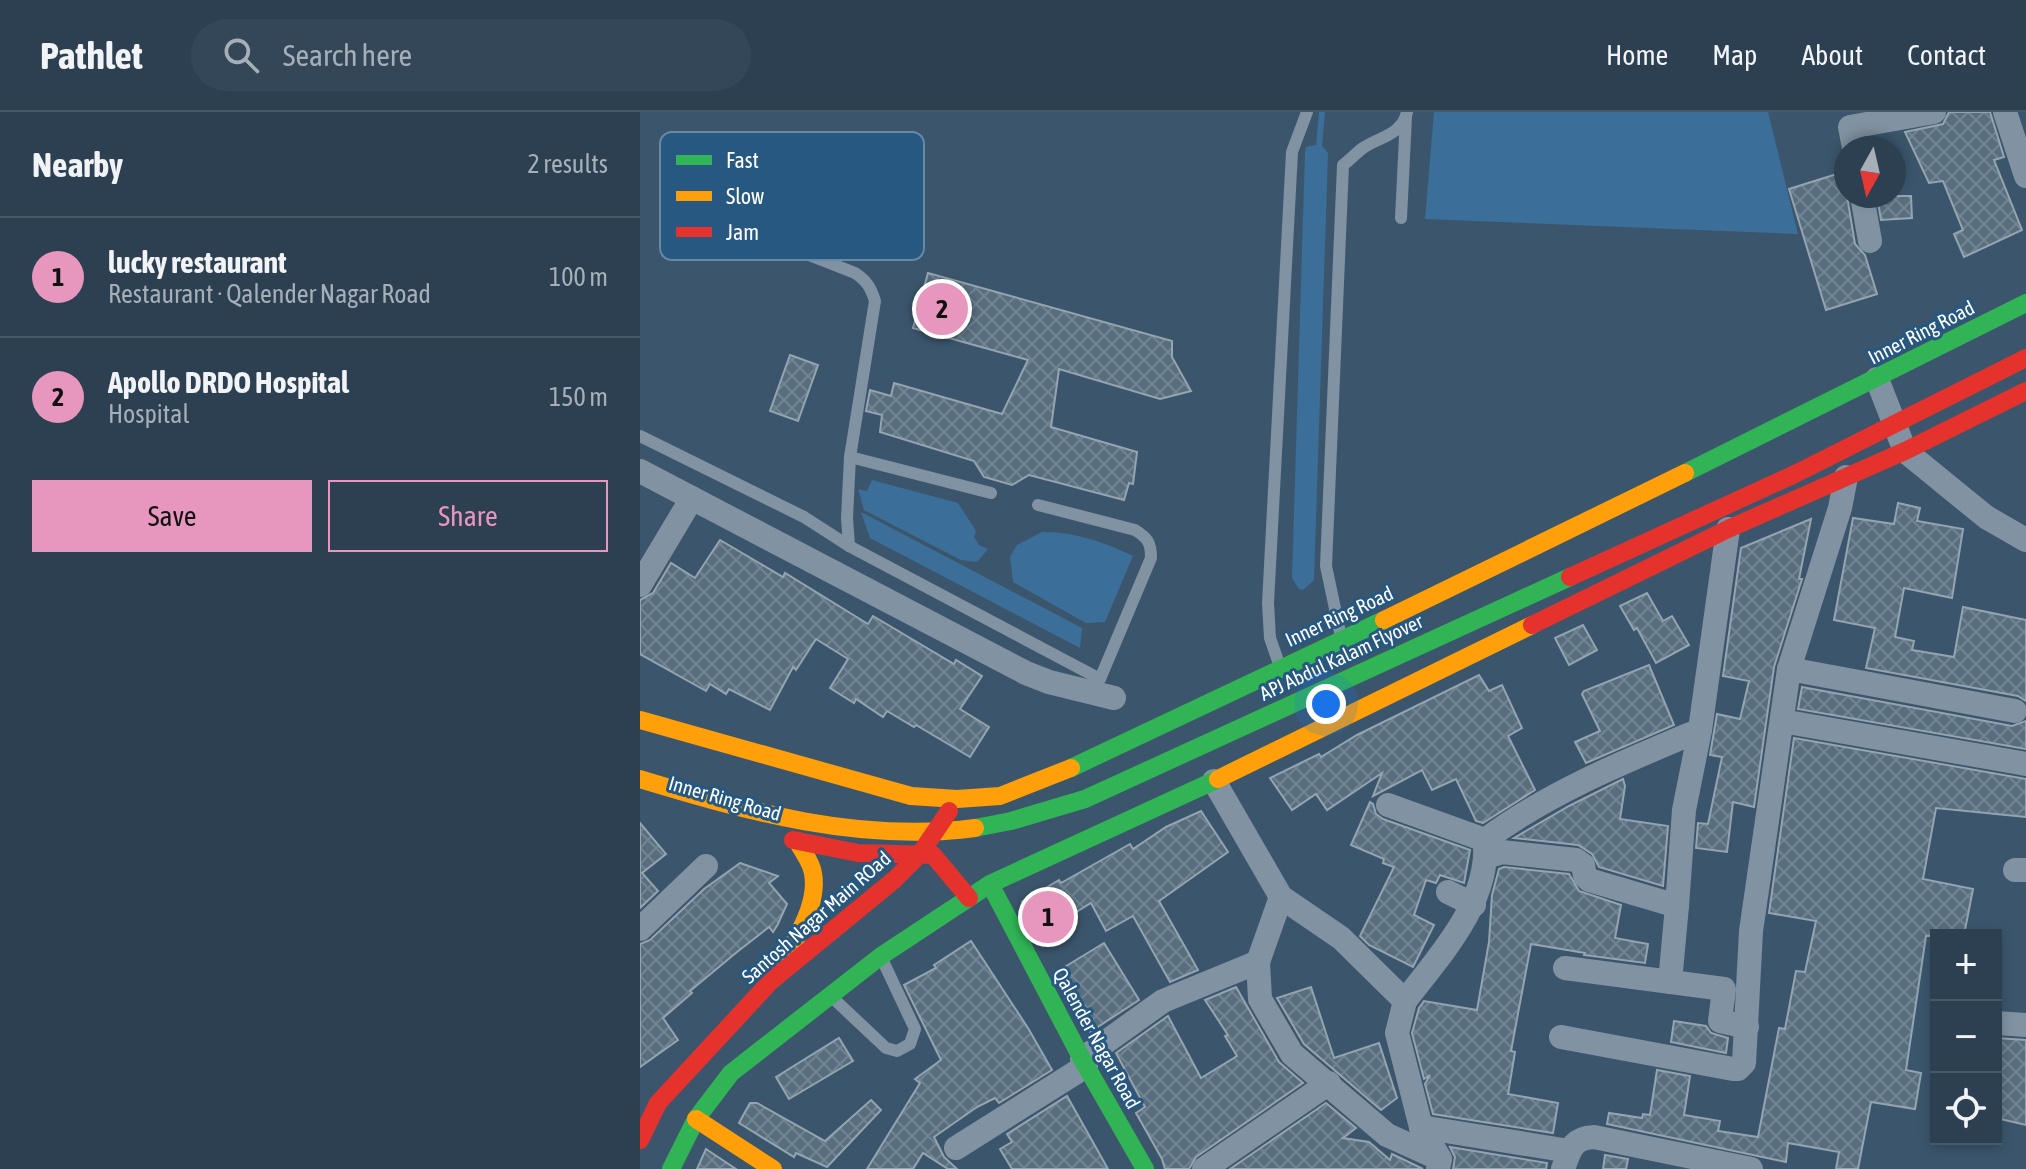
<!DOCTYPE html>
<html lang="en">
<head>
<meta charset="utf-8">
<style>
	:root { --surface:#2c4051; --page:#344758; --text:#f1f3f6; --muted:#a6afb7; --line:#485968; --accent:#e797bd }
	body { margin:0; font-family:"Asap Condensed",sans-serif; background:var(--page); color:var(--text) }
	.controls { position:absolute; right:24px; bottom:24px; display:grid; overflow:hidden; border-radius:0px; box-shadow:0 4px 12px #0003 }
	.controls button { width:72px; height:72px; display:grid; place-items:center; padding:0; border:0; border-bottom:2px solid var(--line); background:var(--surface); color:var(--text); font:40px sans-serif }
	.compass { position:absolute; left:1194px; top:24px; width:72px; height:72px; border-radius:50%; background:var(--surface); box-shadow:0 4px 12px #0003; rotate:188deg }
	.you { position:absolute; left:686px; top:592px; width:28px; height:28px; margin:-20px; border:6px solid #fff; border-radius:50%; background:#1a73e8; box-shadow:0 0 0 12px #1a73e833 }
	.badge { display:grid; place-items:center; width:52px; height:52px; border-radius:50%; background:var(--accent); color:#111; font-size:26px; font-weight:700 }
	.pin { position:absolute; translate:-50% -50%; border:4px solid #fff; box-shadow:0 2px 8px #0006 }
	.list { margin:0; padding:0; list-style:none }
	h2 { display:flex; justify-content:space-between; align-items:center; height:104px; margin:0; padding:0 32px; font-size:34px }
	h2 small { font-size:26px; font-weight:400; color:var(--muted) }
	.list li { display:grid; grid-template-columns:52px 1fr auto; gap:24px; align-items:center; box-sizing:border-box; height:120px; padding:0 32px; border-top:2px solid var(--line) }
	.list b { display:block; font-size:30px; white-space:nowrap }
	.list p { margin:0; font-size:26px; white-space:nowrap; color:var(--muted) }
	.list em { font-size:26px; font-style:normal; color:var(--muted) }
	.actions { display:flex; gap:16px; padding:24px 32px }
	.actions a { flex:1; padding:18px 0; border:2px solid var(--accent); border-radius:0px; text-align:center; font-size:28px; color:var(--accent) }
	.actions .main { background:var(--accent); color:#111 }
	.icon { flex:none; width:44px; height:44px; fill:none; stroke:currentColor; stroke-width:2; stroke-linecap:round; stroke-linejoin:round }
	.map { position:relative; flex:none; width:1386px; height:1057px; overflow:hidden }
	header { display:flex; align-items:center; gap:48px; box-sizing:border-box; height:112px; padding:0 40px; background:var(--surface); border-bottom:2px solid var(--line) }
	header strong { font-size:38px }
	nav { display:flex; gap:44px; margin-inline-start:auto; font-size:28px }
	.search { width:560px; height:72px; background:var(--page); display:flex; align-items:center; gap:20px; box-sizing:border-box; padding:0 28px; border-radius:44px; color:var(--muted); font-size:30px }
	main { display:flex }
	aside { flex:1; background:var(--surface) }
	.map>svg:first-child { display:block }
	.green { fill:#3b6e98 }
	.building { fill:url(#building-cross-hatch); stroke:#94a4b1; stroke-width:2 }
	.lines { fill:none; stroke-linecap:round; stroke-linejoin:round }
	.lane { stroke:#8192a2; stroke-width:12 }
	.street { stroke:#8192a2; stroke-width:24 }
	.fast { stroke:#30b455; stroke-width:18 }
	.slow { stroke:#ff9f0a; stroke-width:18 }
	.jam { stroke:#e5322d; stroke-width:18 }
	.labels { text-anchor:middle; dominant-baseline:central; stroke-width:6; stroke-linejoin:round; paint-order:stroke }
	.street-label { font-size:20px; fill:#fff; stroke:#265881 }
	.key { fill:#265881; stroke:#678aa7; stroke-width:2 }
	.key-label { font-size:22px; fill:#fff }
</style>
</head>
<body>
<header>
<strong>Pathlet</strong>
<div class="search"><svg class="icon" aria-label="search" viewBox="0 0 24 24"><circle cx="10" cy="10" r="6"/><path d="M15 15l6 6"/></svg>Search here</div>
<nav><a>Home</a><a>Map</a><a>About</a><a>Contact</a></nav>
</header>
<main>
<aside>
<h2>Nearby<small>2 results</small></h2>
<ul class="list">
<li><span class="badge">1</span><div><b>lucky restaurant</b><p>Restaurant · Qalender Nagar Road</p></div><em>100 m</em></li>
<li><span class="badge">2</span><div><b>Apollo DRDO Hospital</b><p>Hospital</p></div><em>150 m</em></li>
</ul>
<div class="actions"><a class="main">Save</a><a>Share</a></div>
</aside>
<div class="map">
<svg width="1386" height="1057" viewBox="0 0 1386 1057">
	<defs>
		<pattern id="building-cross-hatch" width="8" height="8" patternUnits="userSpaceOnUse" patternTransform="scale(2)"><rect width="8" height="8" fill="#586e7f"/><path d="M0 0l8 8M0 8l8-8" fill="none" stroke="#718492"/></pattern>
	</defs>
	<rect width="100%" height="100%" fill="#3b566c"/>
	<!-- green -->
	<g class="green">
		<path d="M679 0H685L682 34 688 41 674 468 663 478 659 477 652 466 665 40 666 35 676 33Z"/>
		<path d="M794 0H1128L1158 122 785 107Z"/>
		<path d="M232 368 318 391 336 419 334 425 339 433 348 437 337 450 321 448 224 398 218 377 227 379Z"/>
		<path d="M221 400 442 516 440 536 230 426Z"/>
		<path d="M402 420C432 419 467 431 493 444L465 510 446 511 373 470 370 445 377 433Z"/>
	</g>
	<!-- building -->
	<g class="building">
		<path d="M1309 0H1350L1364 45 1354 48 1382 118 1324 145 1314 122 1323 118 1303 69 1289 71 1265 20 1303 12Z"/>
		<path d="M1200 61 1207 84 1215 132 1225 143 1237 182 1186 198 1149 77Z"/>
		<path d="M1237 84H1271L1272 106 1241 108Z"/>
		<path d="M288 161 532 229V245L551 279 520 287 419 257 411 315 497 340 493 372 489 371 484 388 389 363 372 373 344 365 334 349 240 320 242 303 226 299 230 278 251 284 254 271 362 302 388 248 273 216Z"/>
		<path d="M150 243 178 253 158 309 130 299Z"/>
		<path d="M1258 391 1280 396 1277 409 1323 417 1312 486 1264 476 1255 525 1274 529 1272 538 1314 545 1323 495 1386 508V589L1378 584 1226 556 1235 516 1194 508 1213 406 1254 412Z"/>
		<path d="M1171 407 1159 467H1162L1134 555 1114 695 1093 690 1087 740 1056 736 1058 711 1068 712 1082 645 1070 643 1077 602 1100 607 1109 569 1083 564 1101 436Z"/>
		<path d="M80 428 143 465 145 461 228 512 233 504 314 552 316 548 342 564 320 597 349 615 330 645 276 613 274 615 247 599 243 605 216 587 214 591 190 576 208 547 176 527 156 558 153 555 130 598 89 577 86 582 70 572 66 579 0 542V488L13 481 31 451 55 466Z"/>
		<path d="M1007 481 1023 509 1032 504 1049 533 1016 551 997 516 994 518 980 494Z"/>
		<path d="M943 513 957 538 929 553 915 526Z"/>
		<path d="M1009 553 1034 613 946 651 935 630 960 619 942 582 944 579Z"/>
		<path d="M839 563 849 579 862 573 882 616 868 624 895 678 843 711 836 709 816 667 792 678 782 658 733 684 742 661 687 698 676 682 652 698 630 666 679 642 681 645 717 623Z"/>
		<path d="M1162 575 1372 614 1386 609V637L1158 597Z"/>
		<path d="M1154 626 1386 667V705L1296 696 1283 767 1333 777 1324 823 1286 824 1266 958 1281 961 1275 997 1231 990 1218 1057H1196L1199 1040 1148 1031 1146 1050 967 1012 969 1001 1002 1006 1003 1002 1010 1003 1017 958 1050 964 1044 1003 1080 1009 1078 1019 1118 1025 1139 916 1145 917 1156 859 1165 860 1176 809 1129 801Z"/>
		<path d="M983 667 985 674 980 707 1028 714 1023 774 959 755 952 742 938 733 874 726 929 694Z"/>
		<path d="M730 690 733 692 736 702 743 707 830 738 824 771 800 763 796 771 786 768 774 803 794 813 773 855 729 833 720 824 754 755 743 751 744 747 711 733Z"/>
		<path d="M561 699 588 740 519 789 558 858 530 870 493 804 466 819 451 791 399 823 382 790 419 768 421 771 490 732 493 737 526 715Z"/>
		<path d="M0 711 26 742 2 761 18 779 0 796Z"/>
		<path d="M100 751 138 764 129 771 147 792 138 812 133 820 129 815 97 840 50 879 52 881 23 906 38 928 0 955V832L10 828 64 777Z"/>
		<path d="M864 755 929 762 939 779 981 793 975 826 1008 832 1005 851 944 843 945 841 891 832 871 939 875 940 868 982 918 991 913 1021 793 1002 785 972 790 963 784 967 772 921 779 896 784 889 837 898 849 830 852 783 859 757Z"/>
		<path d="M331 829 388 916 412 958 359 991 355 986 337 995 294 1025 304 1045 317 1057H308L283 1041 273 1057H227L280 971 275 967 301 948 264 873 296 856 294 853Z"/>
		<path d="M464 831 499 888 450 920 418 859Z"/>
		<path d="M596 875 639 950 663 971 556 1045 549 1057H525L522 1047 496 1001 505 995 476 941 528 904 561 966 597 944 585 924 588 923 565 888Z"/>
		<path d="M671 875 694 946 739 931 757 986 741 998 664 932 637 886Z"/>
		<path d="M1034 909 1066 914 1071 921 1088 926 1086 941 1031 930Z"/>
		<path d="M199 926 213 949 149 987 136 965Z"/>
		<path d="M1356 926 1386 928V1013L1356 1006V987L1361 966 1356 965Z"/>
		<path d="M427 984 468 1057H372L360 1037 372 1030 367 1022Z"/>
		<path d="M231 988 241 998 187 1055 156 1041 154 1045 99 1011 110 991H117L185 1029Z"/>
		<path d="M686 991 716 1016 703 1026 729 1030 750 1048 752 1042 783 1057H590Z"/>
		<path d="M810 1035 907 1051 906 1057H813L815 1045Z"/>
		<path d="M66 1037 96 1057H57Z"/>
		<path d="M965 1043 988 1047 986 1057H963Z"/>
	</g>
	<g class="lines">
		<!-- lane -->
		<g class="lane">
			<path d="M55 98 215 161C227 169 231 176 235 189L210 345"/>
			<path d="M761 106 766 5"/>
			<path d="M0 324 164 405 209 434 460 567 511 446C511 431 508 426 495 418L398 393"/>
			<path d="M209 434 207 406 210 345 351 381"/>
			<path d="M700 520 686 454 703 53C710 48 716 41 723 36 739 25 762 23 767 0"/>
			<path d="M638 549 630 526 628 491 652 40 667 0"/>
			<path d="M195 888 246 936 257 939 270 932 275 917 242 847"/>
		</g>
		<!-- street -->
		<g class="street">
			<path d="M1365 0 1386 64"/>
			<path d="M1214 36 1210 15 1294 0"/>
			<path d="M1222 84 1230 129"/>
			<path d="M1237 267 1265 339 1346 405 1386 428"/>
			<path d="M0 359 386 561 409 570 474 586"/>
			<path d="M0 473 52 386"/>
			<path d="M1149 557 1375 599"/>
			<path d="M1142 609 1386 652"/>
			<path d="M574 669 641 785 701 826 765 889 757 921 781 1015 800 1047 798 1057"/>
			<path d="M748 693 845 728C909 680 986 649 1060 618"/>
			<path d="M846 745 862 740 936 748 943 753 945 764 949 768 1037 794 1030 870"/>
			<path d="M1375 758H1386"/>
			<path d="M808 780 834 793"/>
			<path d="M641 785 618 850 620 887 652 942 747 1023 800 1047"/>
			<path d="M1037 794 1044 698 1060 618 1088 417"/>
			<path d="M0 817 66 754"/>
			<path d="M925 856 1084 877 1080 909 1107 915"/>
			<path d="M765 889C799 844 849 792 845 731"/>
			<path d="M1356 911 1386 913"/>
			<path d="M921 925 1093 957H1098L1104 951 1111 819 1149 557 1200 396 1206 365"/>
			<path d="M442 947 523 889 618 850"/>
			<path d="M781 1015 929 1039"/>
			<path d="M316 1036 446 954"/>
			<path d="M564 1057 689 971"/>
			<path d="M923 1057C930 1038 932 1026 954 1025L1111 1057"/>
		</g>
		<!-- fast -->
		<g class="fast">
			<path d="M1045 361 1386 191"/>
			<path d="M431 656 744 508"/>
			<path d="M335 716 371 709 445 687 930 465"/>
			<path d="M350 772 442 947 505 1057"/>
			<path d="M31 1057 56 1007 91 961 241 844 350 772 578 667"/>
		</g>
		<!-- slow -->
		<g class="slow">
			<path d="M744 508 1045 361"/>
			<path d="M0 608 271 684 317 687 360 684 431 656"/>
			<path d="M0 667C109 700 220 731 335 716"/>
			<path d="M578 667 892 513"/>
			<path d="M141 853C156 827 181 789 172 757 169 747 162 738 157 729"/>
			<path d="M56 1007 133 1057"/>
		</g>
		<!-- jam -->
		<g class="jam">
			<path d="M930 465 1155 362 1386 246"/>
			<path d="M892 513 1088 417 1265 339 1386 279"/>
			<path d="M153 728 218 741 293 743 329 786"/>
			<path d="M0 1028 18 991 131 869 254 768 280 742 309 699"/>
		</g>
	</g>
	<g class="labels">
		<!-- street labels -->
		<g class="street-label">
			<text transform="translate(1281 220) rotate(-27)">Inner Ring Road</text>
			<text transform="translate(699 504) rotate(-25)">Inner Ring Road</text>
			<text transform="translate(701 545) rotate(-25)">APJ Abdul Kalam Flyover</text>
			<text transform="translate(85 686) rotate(16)">Inner Ring Road</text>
			<text transform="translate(176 805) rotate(-41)">Santosh Nagar Main ROad</text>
			<text transform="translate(457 926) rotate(61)">Qalender Nagar Road</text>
		</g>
	</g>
	<!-- legend -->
	<rect x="20" y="20" width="264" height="128" rx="12" class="key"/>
	<rect x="36" y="43" width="36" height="10" fill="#30b455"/>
	<rect x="36" y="79" width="36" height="10" fill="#ff9f0a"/>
	<rect x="36" y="115" width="36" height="10" fill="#e5322d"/>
	<g class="key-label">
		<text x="86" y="56">Fast</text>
		<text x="86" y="92">Slow</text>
		<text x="86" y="128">Jam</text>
	</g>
</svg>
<div class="controls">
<button>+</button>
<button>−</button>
<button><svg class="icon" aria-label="locate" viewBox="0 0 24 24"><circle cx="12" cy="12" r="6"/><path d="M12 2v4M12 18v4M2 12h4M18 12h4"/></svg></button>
</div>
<svg class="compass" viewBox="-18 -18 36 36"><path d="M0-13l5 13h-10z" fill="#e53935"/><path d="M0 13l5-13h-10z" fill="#a6afb7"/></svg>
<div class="you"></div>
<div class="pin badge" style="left:408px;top:805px">1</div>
<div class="pin badge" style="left:302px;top:197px">2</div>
</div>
</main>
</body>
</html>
